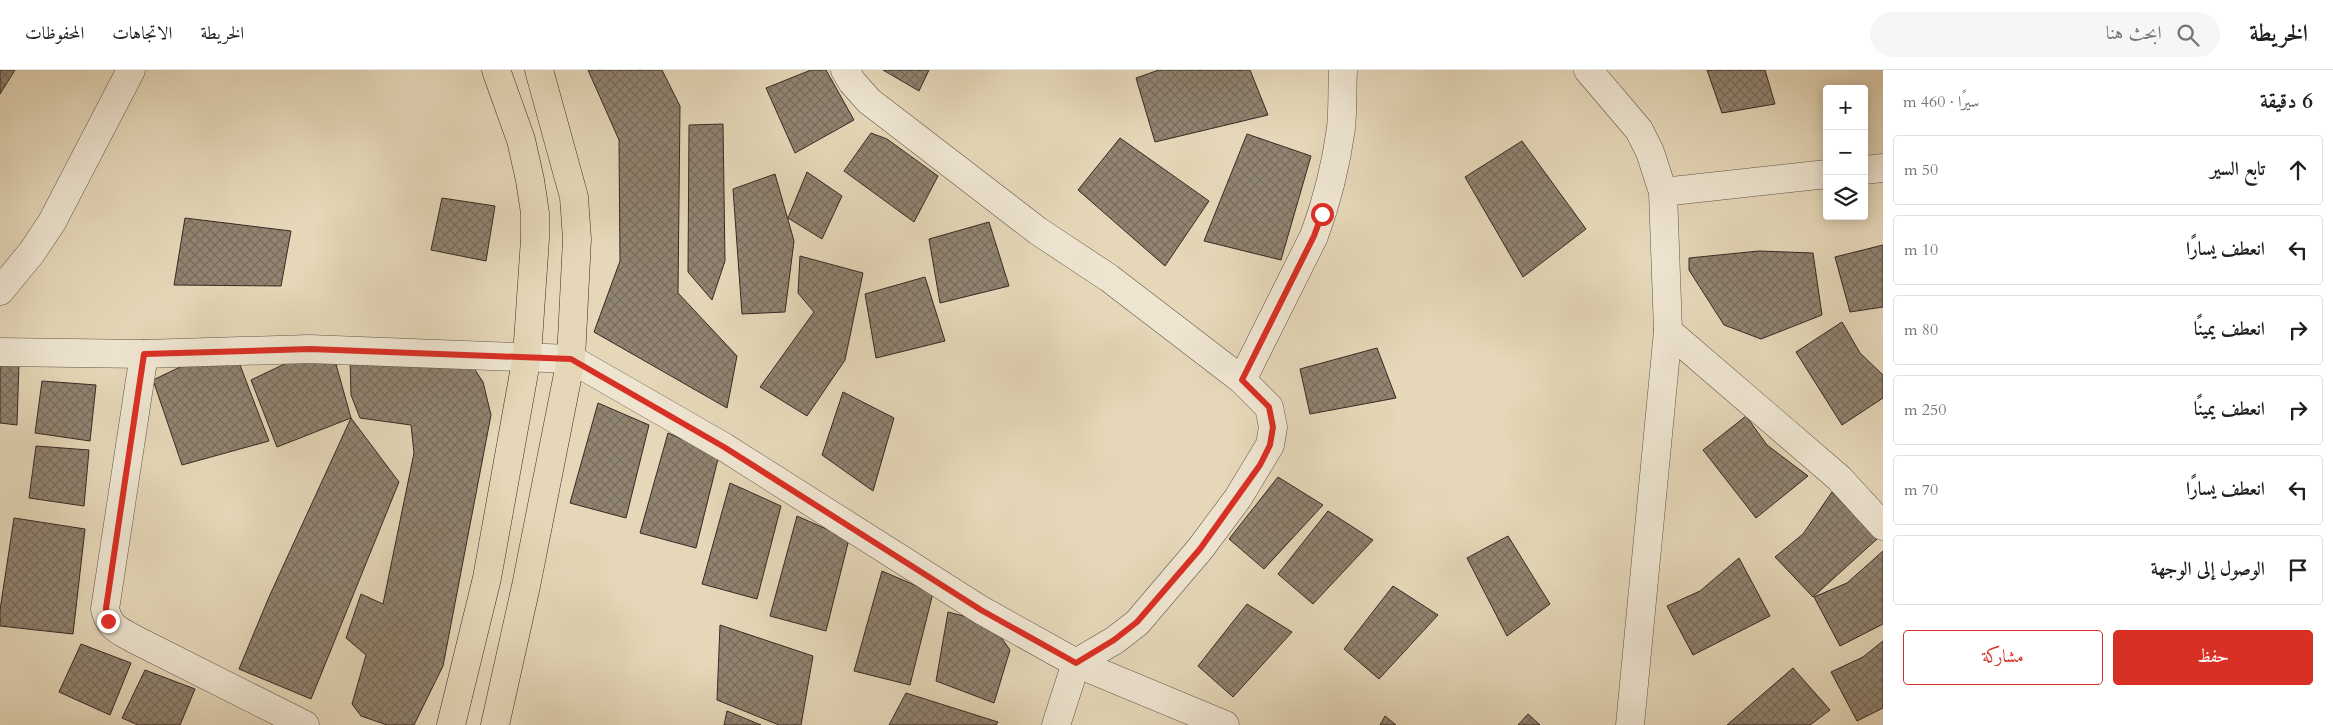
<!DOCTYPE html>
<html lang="ar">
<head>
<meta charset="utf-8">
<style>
	:root { --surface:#fff; --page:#f6f6f6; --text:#202124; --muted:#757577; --line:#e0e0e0; --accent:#d93025 }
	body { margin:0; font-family:Cardo,Amiri,serif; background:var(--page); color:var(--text); direction:rtl }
	.controls { position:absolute; right:15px; top:15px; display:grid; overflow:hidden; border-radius:5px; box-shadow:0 2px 12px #0003 }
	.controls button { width:45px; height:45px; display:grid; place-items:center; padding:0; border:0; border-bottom:1px solid var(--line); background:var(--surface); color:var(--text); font:25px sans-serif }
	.stop { position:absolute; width:15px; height:15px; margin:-11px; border:4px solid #d93025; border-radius:50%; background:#fff }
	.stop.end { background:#d93025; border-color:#fff; box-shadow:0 1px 5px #0008 }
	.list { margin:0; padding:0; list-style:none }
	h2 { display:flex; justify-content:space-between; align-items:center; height:65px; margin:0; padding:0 20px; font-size:21px }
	h2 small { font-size:16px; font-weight:400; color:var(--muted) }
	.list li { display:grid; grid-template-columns:32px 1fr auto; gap:15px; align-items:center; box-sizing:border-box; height:70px; margin:0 10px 10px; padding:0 10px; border:1px solid var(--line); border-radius:5px }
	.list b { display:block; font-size:19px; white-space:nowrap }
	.list em { font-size:16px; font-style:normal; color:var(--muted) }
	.actions { display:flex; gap:10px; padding:15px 20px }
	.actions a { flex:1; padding:11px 0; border:1px solid var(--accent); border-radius:5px; text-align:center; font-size:18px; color:var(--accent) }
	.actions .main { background:var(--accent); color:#fff }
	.icon { flex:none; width:28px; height:28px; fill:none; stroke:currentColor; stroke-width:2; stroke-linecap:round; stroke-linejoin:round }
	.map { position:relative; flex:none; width:1883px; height:655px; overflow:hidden; direction:ltr }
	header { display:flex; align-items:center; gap:30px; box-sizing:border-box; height:70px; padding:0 25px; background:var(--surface); border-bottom:1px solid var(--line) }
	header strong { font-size:24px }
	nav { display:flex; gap:28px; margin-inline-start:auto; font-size:18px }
	.search { width:350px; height:45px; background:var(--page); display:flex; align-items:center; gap:12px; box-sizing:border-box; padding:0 18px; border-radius:28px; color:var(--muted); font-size:19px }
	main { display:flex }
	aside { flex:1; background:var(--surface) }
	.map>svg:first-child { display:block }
	.building { fill:url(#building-cross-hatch); stroke:#372a25 }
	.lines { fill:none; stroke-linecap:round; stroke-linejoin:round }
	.minor-casing { stroke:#62554a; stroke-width:29 }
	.major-casing { stroke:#372a25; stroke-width:29 }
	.minor { stroke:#eee5d1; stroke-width:28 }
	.major { stroke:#e5d7b8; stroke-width:28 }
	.route { stroke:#d93025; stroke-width:6 }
</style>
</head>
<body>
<header>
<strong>الخريطة</strong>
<div class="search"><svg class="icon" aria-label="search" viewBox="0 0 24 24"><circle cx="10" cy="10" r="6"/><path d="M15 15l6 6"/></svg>ابحث هنا</div>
<nav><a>الخريطة</a><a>الاتجاهات</a><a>المحفوظات</a></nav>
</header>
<main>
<aside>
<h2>6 دقيقة<small>سيرًا · 460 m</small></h2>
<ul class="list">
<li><svg class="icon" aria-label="ahead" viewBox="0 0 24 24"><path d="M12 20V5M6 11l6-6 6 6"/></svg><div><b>تابع السير</b></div><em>50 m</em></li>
<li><svg class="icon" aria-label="left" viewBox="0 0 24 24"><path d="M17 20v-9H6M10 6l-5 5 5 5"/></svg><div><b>انعطف يسارًا</b></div><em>10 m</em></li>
<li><svg class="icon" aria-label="right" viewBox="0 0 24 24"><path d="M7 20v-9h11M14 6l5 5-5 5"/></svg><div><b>انعطف يمينًا</b></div><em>80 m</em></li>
<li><svg class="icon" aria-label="right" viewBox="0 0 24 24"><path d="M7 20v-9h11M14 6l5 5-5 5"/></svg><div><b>انعطف يمينًا</b></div><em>250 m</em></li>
<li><svg class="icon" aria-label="left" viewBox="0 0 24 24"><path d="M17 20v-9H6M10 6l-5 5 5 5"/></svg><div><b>انعطف يسارًا</b></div><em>70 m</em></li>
<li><svg class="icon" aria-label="arrive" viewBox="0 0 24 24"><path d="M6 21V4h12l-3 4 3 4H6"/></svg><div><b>الوصول إلى الوجهة</b></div></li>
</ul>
<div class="actions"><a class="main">حفظ</a><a>مشاركة</a></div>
</aside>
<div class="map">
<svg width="1883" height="655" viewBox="0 0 1883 655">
	<defs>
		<pattern id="building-cross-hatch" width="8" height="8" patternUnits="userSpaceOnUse" patternTransform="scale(1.25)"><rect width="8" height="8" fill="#918471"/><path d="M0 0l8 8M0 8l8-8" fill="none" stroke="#776c5d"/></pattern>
	</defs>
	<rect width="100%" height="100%" fill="#e5d7b8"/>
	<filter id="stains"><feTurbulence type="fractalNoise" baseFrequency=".004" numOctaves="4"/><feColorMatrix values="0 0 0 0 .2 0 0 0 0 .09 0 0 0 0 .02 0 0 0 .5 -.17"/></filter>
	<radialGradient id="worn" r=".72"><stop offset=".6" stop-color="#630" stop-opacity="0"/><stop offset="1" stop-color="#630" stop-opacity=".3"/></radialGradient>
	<!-- building -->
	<g class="building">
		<path d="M0 0H15L0 24Z"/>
		<path d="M588 0H662L680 36 678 223 737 286 727 338 594 262 620 191 619 70Z"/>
		<path d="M811 0H826L854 50 795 83 766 18Z"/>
		<path d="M883 0H929L919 21Z"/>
		<path d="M1159 0H1250L1268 45 1155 72 1136 8Z"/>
		<path d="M1707 0H1765L1775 34 1722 43Z"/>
		<path d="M723 54 725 191 712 230 688 202 689 55Z"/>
		<path d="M871 63 887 69 938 106 914 152 844 101Z"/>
		<path d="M1247 64 1311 86 1281 190 1204 171Z"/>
		<path d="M1120 68 1209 131 1165 196 1078 120Z"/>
		<path d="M1522 71 1586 159 1523 207 1465 107Z"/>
		<path d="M807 102 842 126 822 169 788 148Z"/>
		<path d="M775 104 794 171 785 242 742 244 733 119Z"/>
		<path d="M442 128 495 136 486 191 431 180Z"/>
		<path d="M185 148 291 161 281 216 174 215Z"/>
		<path d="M989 152 1009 216 940 233 929 169Z"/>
		<path d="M1883 175V237L1850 242 1835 187Z"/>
		<path d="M1759 181 1813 183 1822 245 1761 269 1724 255 1689 200V188Z"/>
		<path d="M800 186 863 203 845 290 807 346 760 317 814 242 798 223Z"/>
		<path d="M925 207 945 271 876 288 865 224Z"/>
		<path d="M1842 252 1860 283 1883 305V328L1842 355 1796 282Z"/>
		<path d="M1377 278 1396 328 1310 344 1300 299Z"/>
		<path d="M201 287H237L269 371 182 395 153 310Z"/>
		<path d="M299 287H334L351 348 277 377 251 310Z"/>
		<path d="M350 288 470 292 483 312 491 345 443 596 414 655H387L361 646 352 634 366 585 346 568 361 524 383 534 414 383 411 355 360 348 351 325Z"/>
		<path d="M0 291 19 292 17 355 0 353Z"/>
		<path d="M42 311 96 315 90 371 35 363Z"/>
		<path d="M843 322 894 348 873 421 822 385Z"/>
		<path d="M598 333 649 355 626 448 570 433Z"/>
		<path d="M1746 346 1767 375 1808 406 1756 448 1703 380Z"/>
		<path d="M351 348 399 412 311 629 239 599 269 527Z"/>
		<path d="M668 363 719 385 696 478 640 463Z"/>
		<path d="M36 376 89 380 84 436 29 428Z"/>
		<path d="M1278 407 1323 435 1264 499 1229 469Z"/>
		<path d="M730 413 781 436 757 529 702 514Z"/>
		<path d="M1832 422 1877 469 1813 527 1775 487 1803 464Z"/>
		<path d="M1328 441 1373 470 1313 534 1278 504Z"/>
		<path d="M797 446 849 469 826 561 770 546Z"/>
		<path d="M14 448 85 459 73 564 0 556V540Z"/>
		<path d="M1508 466 1550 534 1507 566 1467 488Z"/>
		<path d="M1883 481V554L1840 576 1814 527 1847 513Z"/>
		<path d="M1739 488 1770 546 1693 585 1667 536 1700 521Z"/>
		<path d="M882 501 933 523 910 615 854 601Z"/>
		<path d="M1393 516 1438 545 1379 609 1344 579Z"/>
		<path d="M1247 534 1292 562 1233 627 1198 596Z"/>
		<path d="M948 542 991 553 1010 580 994 633 936 611Z"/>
		<path d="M720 555 813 586 801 655H779L717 630Z"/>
		<path d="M1883 571V638L1857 651 1831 602 1863 587Z"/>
		<path d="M81 574 131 593 110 645 59 622Z"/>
		<path d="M1793 598 1830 640 1810 655H1727Z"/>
		<path d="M145 600 195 619 180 655H138L122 648Z"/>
		<path d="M906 623 998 652 996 655H889Z"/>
		<path d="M727 641 761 655H724Z"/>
		<path d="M1528 644 1540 655H1518Z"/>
		<path d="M1385 646 1396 655H1380Z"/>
	</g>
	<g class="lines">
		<!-- minor casing -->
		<g class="minor-casing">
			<g id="minor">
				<path d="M845 0 852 12 869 31 1038 161 1109 208 1242 310 1269 337 1273 357 1270 375 1238 428 1200 479 1137 553 1115 570 1076 593 1056 655"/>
				<path d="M1588 0 1639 60 1650 82 1663 122 1668 261 1630 655"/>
				<path d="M1864 100 1883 98"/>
				<path d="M1663 122 1827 104"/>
				<path d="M0 221 32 182 52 152 131 0"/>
				<path d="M1668 261 1839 408 1883 456"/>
				<path d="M0 282 144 284 309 279 571 289 724 377 981 540 1076 593 1225 655"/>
				<path d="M144 284 105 539C110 558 117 559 134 569L305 655"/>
				<path d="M1242 310 1314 166C1327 131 1336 95 1341 58 1343 39 1342 19 1343 0"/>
			</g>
		</g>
		<!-- major casing -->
		<g class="major-casing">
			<g id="major">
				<path d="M451 655 487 508 527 286 535 169V143L530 110 521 70 496 0"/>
				<path d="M495 655 526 516 571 289 577 169 574 127 539 0"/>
			</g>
		</g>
		<!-- minor -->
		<use href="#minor" class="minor"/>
		<!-- major -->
		<use href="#major" class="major"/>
	</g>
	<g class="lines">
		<!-- route -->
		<path class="route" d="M108 551 106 538 144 284 310 279 571 289 724 377 981 540 1076 593 1114 570 1137 552 1200 479 1260 395 1270 375 1273 357 1269 337 1242 310 1314 166 1322 144"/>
	</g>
	<rect width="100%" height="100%" filter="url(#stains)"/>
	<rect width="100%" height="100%" fill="url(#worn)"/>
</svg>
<div class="controls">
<button>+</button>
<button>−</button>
<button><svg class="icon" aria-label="layers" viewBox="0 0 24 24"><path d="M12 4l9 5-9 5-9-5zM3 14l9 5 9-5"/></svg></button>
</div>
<div class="stop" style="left:1322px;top:144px"></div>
<div class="stop end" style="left:108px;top:551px"></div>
</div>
</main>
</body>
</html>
